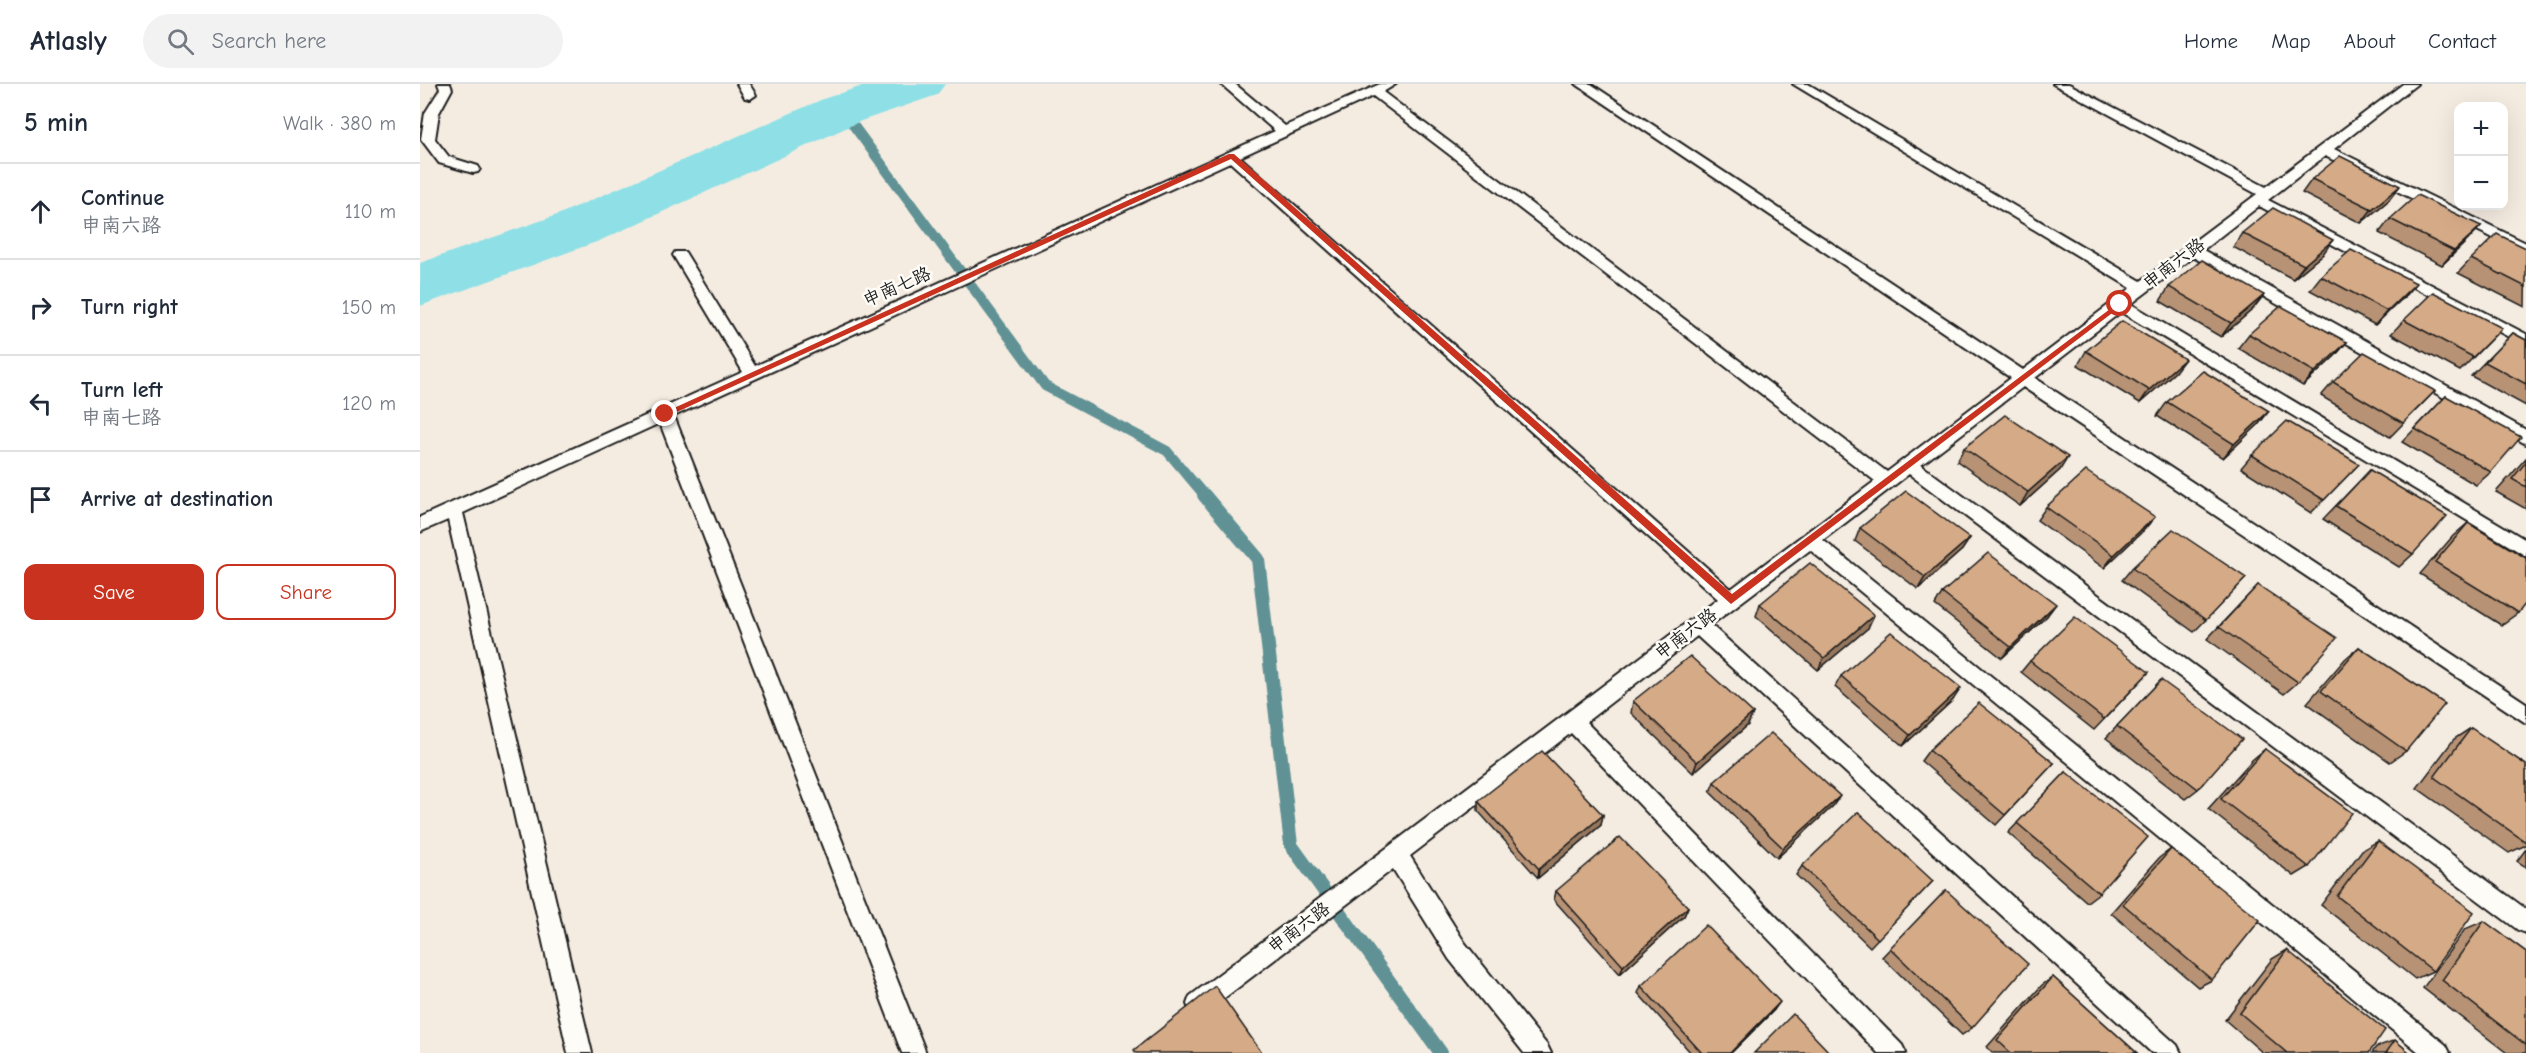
<!DOCTYPE html>
<html lang="en">
<head>
<meta charset="utf-8">
<style>
	:root { --surface:#fff; --page:#f2f2f3; --text:#1f2937; --muted:#747a83; --line:#e0e1e3; --accent:#c8321e }
	body { margin:0; font-family:"Comic Neue","LXGW WenKai TC",sans-serif; background:var(--page); color:var(--text) }
	.controls { position:absolute; right:18px; top:18px; display:grid; overflow:hidden; border-radius:12px; box-shadow:0 6px 24px #0002 }
	.controls button { width:54px; height:54px; display:grid; place-items:center; padding:0; border:0; border-bottom:2px solid var(--line); background:var(--surface); color:var(--text); font:30px sans-serif }
	.stop { position:absolute; width:18px; height:18px; margin:-14px; border:4px solid #c8321e; border-radius:50%; background:#fff }
	.stop.end { background:#c8321e; border-color:#fff; box-shadow:0 2px 6px #0008 }
	.list { margin:0; padding:0; list-style:none }
	h2 { display:flex; justify-content:space-between; align-items:center; height:78px; margin:0; padding:0 24px; font-size:26px }
	h2 small { font-size:20px; font-weight:400; color:var(--muted) }
	.list li { display:grid; grid-template-columns:39px 1fr auto; gap:18px; align-items:center; box-sizing:border-box; height:96px; padding:0 24px; border-top:2px solid var(--line) }
	.list b { display:block; font-size:22px; white-space:nowrap }
	.list p { margin:0; font-size:20px; white-space:nowrap; color:var(--muted) }
	.list em { font-size:20px; font-style:normal; color:var(--muted) }
	.actions { display:flex; gap:12px; padding:18px 24px }
	.actions a { flex:1; padding:14px 0; border:2px solid var(--accent); border-radius:12px; text-align:center; font-size:21px; color:var(--accent) }
	.actions .main { background:var(--accent); color:#fff }
	.icon { flex:none; width:33px; height:33px; fill:none; stroke:currentColor; stroke-width:2; stroke-linecap:round; stroke-linejoin:round }
	.map { position:relative; flex:none; width:2106px; height:969px; overflow:hidden }
	header { display:flex; align-items:center; gap:36px; box-sizing:border-box; height:84px; padding:0 30px; background:var(--surface); border-bottom:2px solid var(--line) }
	header strong { font-size:28px }
	nav { display:flex; gap:33px; margin-inline-start:auto; font-size:21px }
	.search { width:420px; height:54px; background:var(--page); display:flex; align-items:center; gap:15px; box-sizing:border-box; padding:0 21px; border-radius:33px; color:var(--muted); font-size:22px }
	main { display:flex }
	aside { flex:1; background:var(--surface) }
	.map>svg:first-child { display:block }
	.lines { fill:none; stroke-linecap:round; stroke-linejoin:round }
	.stream-far1 { stroke:#609295; stroke-width:10 }
	.stream { stroke:#609295; stroke-width:14 }
	.river { fill:#8ee0e6; fill-rule:evenodd }
	.lane-casing { stroke:#1c1c1c; stroke-width:4 }
	.lane { fill:#fdfcf7; fill-rule:evenodd }
	.wall { fill:#b79274; stroke:#1c1c1c; stroke-width:1.5 }
	.shaded-wall { fill:#95775e; stroke:#1c1c1c; stroke-width:1.5 }
	.building { fill:#d5aa87; stroke:#1c1c1c; stroke-width:1.5 }
	.route { fill:#c8321e }
	.labels { text-anchor:middle; dominant-baseline:central; stroke-width:5; stroke-linejoin:round; paint-order:stroke }
	.street-label { font-size:18px; fill:#1c1c1c; stroke:#fdfcf7 }
</style>
</head>
<body>
<header>
<strong>Atlasly</strong>
<div class="search"><svg class="icon" aria-label="search" viewBox="0 0 24 24"><circle cx="10" cy="10" r="6"/><path d="M15 15l6 6"/></svg>Search here</div>
<nav><a>Home</a><a>Map</a><a>About</a><a>Contact</a></nav>
</header>
<main>
<aside>
<h2>5 min<small>Walk · 380 m</small></h2>
<ul class="list">
<li><svg class="icon" aria-label="ahead" viewBox="0 0 24 24"><path d="M12 20V5M6 11l6-6 6 6"/></svg><div><b>Continue</b><p>申南六路</p></div><em>110 m</em></li>
<li><svg class="icon" aria-label="right" viewBox="0 0 24 24"><path d="M7 20v-9h11M14 6l5 5-5 5"/></svg><div><b>Turn right</b></div><em>150 m</em></li>
<li><svg class="icon" aria-label="left" viewBox="0 0 24 24"><path d="M17 20v-9H6M10 6l-5 5 5 5"/></svg><div><b>Turn left</b><p>申南七路</p></div><em>120 m</em></li>
<li><svg class="icon" aria-label="arrive" viewBox="0 0 24 24"><path d="M6 21V4h12l-3 4 3 4H6"/></svg><div><b>Arrive at destination</b></div></li>
</ul>
<div class="actions"><a class="main">Save</a><a>Share</a></div>
</aside>
<div class="map">
<svg width="2106" height="969" viewBox="0 0 2106 969">
	<rect width="100%" height="100%" fill="#f5ece1"/>
	<filter id="ink" filterUnits="userSpaceOnUse"><feTurbulence type="fractalNoise" baseFrequency=".0167" numOctaves="2"/><feDisplacementMap in="SourceGraphic" scale="12" xChannelSelector="R" yChannelSelector="G"/><feConvolveMatrix kernelMatrix="1 2 1 2 8 2 1 2 1" color-interpolation-filters="sRGB"/></filter>
	<g filter="url(#ink)">
		<g class="lines">
			<!-- stream-far1 -->
			<path class="stream-far1" d="M422 26 625 302 747 367 785 412"/>
			<!-- stream -->
			<path class="stream" d="M784 411 838 475 871 761 1021 969"/>
			<!-- river -->
			<path class="river" d="M448 0H525L517 11 441 37 179 157 0 222V179L137 131 403 15Z"/>
			<!-- lane casing -->
			<g class="lane-casing">
				<g id="lane">
					<path d="M18 0H30L32 5 19 29 15 55 29 73 58 82 60 85 58 88 53 89 19 79 1 55 5 29 20 5Z"/>
					<path d="M317 0H329L336 11 330 15 325 14Z"/>
					<path d="M801 0H815L865 42 960 0H976L963 8 1467 388 1591 294 1156 0H1171L1603 286 1711 204 1373 0H1388L1721 197 1837 110 1633 0H1649L1846 103 1983 0H1997L1914 65 2106 159V170L1905 72 1848 116 2106 250V262L1839 122 1783 166 2106 346V360L1773 173 1711 220 2106 456V472L1701 228 1615 294 2106 619V639L1603 303 1501 381 2106 825V849L2098 846 1489 390 1403 456 2026 961 2030 969H2000L1390 466 1291 541 1757 961 1761 969H1732L1277 552 1166 638 1482 961 1486 969H1458L1151 649 990 772 1045 859 1127 961 1131 969H1104L1029 875 973 785 786 928 778 931 770 928 767 920 770 912 1298 515 810 78 254 332 506 969H482L240 339 43 429 172 969H148L28 436 0 448V433L323 288 253 171 255 168H265L335 282 855 47ZM953 12 1455 397 1311 505 820 73Z"/>
				</g>
			</g>
			<!-- lane -->
			<use href="#lane" class="lane"/>
		</g>
		<!-- wall -->
		<g class="wall">
			<path d="M1892 95 1969 116 1941 139 1882 109Z"/>
			<path d="M1970 135 2061 142 2048 156 2022 181 1959 149Z"/>
			<path d="M1822 149 1903 170 1873 195 1813 163Z"/>
			<path d="M2106 164 2105 223 2038 189 2051 175Z"/>
			<path d="M1901 192 1984 213 1955 241 1890 206Z"/>
			<path d="M1749 203 1833 225 1801 253 1740 217Z"/>
			<path d="M1984 236 2082 244 2040 287 1971 250Z"/>
			<path d="M2093 249 2106 256V322L2051 292Z"/>
			<path d="M1829 250 1927 258 1915 272 1883 302 1818 264Z"/>
			<path d="M1666 267 1755 288 1720 319 1658 281Z"/>
			<path d="M1913 298 2015 307 1970 353 1901 312Z"/>
			<path d="M2026 312 2071 388 2056 401 1982 358Z"/>
			<path d="M1747 318 1849 327 1838 341 1803 374 1737 332Z"/>
			<path d="M1544 364 1640 386 1600 422 1537 377Z"/>
			<path d="M1832 371 1939 380 1891 429 1821 384Z"/>
			<path d="M2106 374V425L2076 408Z"/>
			<path d="M1950 386 1993 470 1979 483 1903 435Z"/>
			<path d="M1626 423 1724 446 1684 484 1617 436Z"/>
			<path d="M2048 439 2098 529 2081 541 2000 490 2033 452Z"/>
			<path d="M1440 444 1550 454 1542 466 1498 505 1435 457Z"/>
			<path d="M1712 484 1826 494 1774 548 1702 496Z"/>
			<path d="M1838 501 1878 598 1864 610 1787 555Z"/>
			<path d="M1522 509 1627 532 1582 574 1515 521Z"/>
			<path d="M1340 520 1448 544 1398 586 1336 532Z"/>
			<path d="M1939 563 1986 667 1970 678 1887 619 1925 575Z"/>
			<path d="M1610 577 1729 588 1674 646 1601 588Z"/>
			<path d="M1421 592 1533 616 1483 662 1415 603Z"/>
			<path d="M1741 596 1778 705 1765 715 1686 654Z"/>
			<path d="M1213 617 1333 629 1328 641 1273 689 1211 629Z"/>
			<path d="M2051 644 2106 681V761L2089 769 1997 704 2034 655Z"/>
			<path d="M1845 665 1889 783 1874 792 1788 725 1832 676Z"/>
			<path d="M1509 666 1634 679 1576 741 1501 677Z"/>
			<path d="M1646 688 1679 809 1667 818 1588 749Z"/>
			<path d="M1294 698 1413 722 1357 774 1290 708Z"/>
			<path d="M1058 717 1183 731 1181 741 1118 794 1058 727Z"/>
			<path d="M1958 757 2013 887 1995 895 1901 821 1942 766Z"/>
			<path d="M1751 765 1792 896 1778 903 1691 829 1739 774Z"/>
			<path d="M2106 765V783L2097 777Z"/>
			<path d="M1382 782 1513 797 1450 863 1376 791Z"/>
			<path d="M1526 806 1552 944 1542 951 1462 873Z"/>
			<path d="M1136 807 1268 823 1264 832 1200 890 1134 816Z"/>
			<path d="M2064 837 2106 868V969H2087L2003 904 2045 845Z"/>
			<path d="M1867 866 1949 969H1843L1805 936 1852 875Z"/>
			<path d="M1633 893 1717 969H1573L1567 963 1622 901Z"/>
			<path d="M1221 902 1354 926 1311 969H1271L1218 909Z"/>
			<path d="M1975 956 1990 969H1952L1956 963Z"/>
		</g>
		<!-- shaded-wall -->
		<g class="shaded-wall">
			<path d="M1980 102 1969 116 1941 139 1952 125Z"/>
			<path d="M2061 142 2048 156 2022 181 2034 167Z"/>
			<path d="M1913 156 1903 170 1873 195 1884 181Z"/>
			<path d="M1996 199 1984 213 1955 241 1967 227Z"/>
			<path d="M1844 211 1833 225 1801 253 1811 239Z"/>
			<path d="M1927 258 1915 272 1883 302 1895 288Z"/>
			<path d="M1765 275 1755 288 1720 319 1729 306Z"/>
			<path d="M1849 327 1838 341 1803 374 1814 360Z"/>
			<path d="M1648 373 1640 386 1600 422 1608 408Z"/>
			<path d="M1735 433 1724 446 1684 484 1694 471Z"/>
			<path d="M1550 454 1542 466 1498 505 1505 493Z"/>
			<path d="M1636 520 1627 532 1582 574 1591 563Z"/>
			<path d="M1454 531 1448 544 1398 586 1404 574Z"/>
			<path d="M1541 604 1533 616 1483 662 1490 651Z"/>
			<path d="M1333 629 1328 641 1273 689 1277 678Z"/>
			<path d="M1420 712 1413 722 1357 774 1363 764Z"/>
			<path d="M1183 731 1181 741 1118 794 1119 785Z"/>
			<path d="M1268 823 1264 832 1200 890 1203 882Z"/>
			<path d="M1360 918 1354 926 1311 969H1310Z"/>
		</g>
		<!-- building -->
		<g class="building">
			<path d="M1920 72 1980 102 1952 125 1892 95Z"/>
			<path d="M1997 111 2061 142 2034 167 1970 135Z"/>
			<path d="M1853 124 1913 156 1884 181 1822 149Z"/>
			<path d="M2077 150 2106 164V203L2051 175Z"/>
			<path d="M1931 166 1996 199 1967 227 1901 192Z"/>
			<path d="M1782 176 1844 211 1811 239 1749 203Z"/>
			<path d="M2013 208 2082 244 2053 273 1984 236Z"/>
			<path d="M1861 222 1927 258 1895 288 1829 250Z"/>
			<path d="M1702 237 1765 275 1729 306 1666 267Z"/>
			<path d="M2093 249 2106 256V300L2065 278Z"/>
			<path d="M1944 268 2015 307 1983 339 1913 298Z"/>
			<path d="M1783 287 1849 327 1814 360 1747 318Z"/>
			<path d="M2026 312 2101 353 2071 388 1995 345Z"/>
			<path d="M1585 331 1648 373 1608 408 1544 364Z"/>
			<path d="M1867 337 1939 380 1904 416 1832 371Z"/>
			<path d="M2106 378V403L2092 395Z"/>
			<path d="M1950 386 2027 432 1993 470 1916 422Z"/>
			<path d="M1666 387 1735 433 1694 471 1626 423Z"/>
			<path d="M1486 407 1550 454 1505 493 1440 444Z"/>
			<path d="M2048 439 2106 474V519L2098 529 2015 478Z"/>
			<path d="M1753 445 1826 494 1786 536 1712 484Z"/>
			<path d="M1568 469 1636 520 1591 563 1522 509Z"/>
			<path d="M1390 479 1454 531 1404 574 1340 520Z"/>
			<path d="M1838 501 1917 554 1878 598 1799 543Z"/>
			<path d="M1655 533 1729 588 1684 635 1610 577Z"/>
			<path d="M1471 548 1541 604 1490 651 1421 592Z"/>
			<path d="M1939 563 2025 620 1986 667 1901 607Z"/>
			<path d="M1270 572 1333 629 1277 678 1213 617Z"/>
			<path d="M1741 596 1822 655 1778 705 1697 642Z"/>
			<path d="M1559 619 1634 679 1585 731 1509 666Z"/>
			<path d="M2051 644 2106 681V758L2014 693Z"/>
			<path d="M1351 649 1420 712 1363 764 1294 698Z"/>
			<path d="M1845 665 1932 729 1889 783 1801 715Z"/>
			<path d="M1122 667 1183 731 1119 785 1058 717Z"/>
			<path d="M1646 688 1728 753 1679 809 1597 739Z"/>
			<path d="M1438 728 1513 797 1458 855 1382 782Z"/>
			<path d="M1200 753 1268 823 1203 882 1136 807Z"/>
			<path d="M1958 757 2054 828 2013 887 1917 812Z"/>
			<path d="M1751 765 1840 836 1792 896 1703 820Z"/>
			<path d="M1526 806 1608 880 1552 944 1470 864Z"/>
			<path d="M2064 837 2106 868V961L2022 896Z"/>
			<path d="M1286 841 1360 918 1310 969H1282L1221 902Z"/>
			<path d="M1867 866 1965 946 1949 969H1867L1820 929Z"/>
			<path d="M1633 893 1717 969H1591L1577 956Z"/>
			<path d="M795 902 842 969H716L714 966Z"/>
			<path d="M1373 930 1410 969H1334Z"/>
			<path d="M1975 956 1990 969H1966Z"/>
		</g>
	</g>
	<!-- route -->
	<path class="route" d="M809 70H814L1312 510 1698 219 1704 220 1311 520 811 75 248 332 245 333 241 330Z"/>
	<g class="labels">
		<!-- street labels -->
		<g class="street-label">
			<text transform="translate(1754 180) rotate(-37)">申南六路</text>
			<text transform="translate(477 203) rotate(-24)">申南七路</text>
			<text transform="translate(1266 550) rotate(-37)">申南六路</text>
			<text transform="translate(879 844) rotate(-37)">申南六路</text>
		</g>
	</g>
</svg>
<div class="controls">
<button>+</button>
<button>−</button>
</div>
<div class="stop" style="left:1700px;top:220px"></div>
<div class="stop end" style="left:245px;top:330px"></div>
</div>
</main>
</body>
</html>
